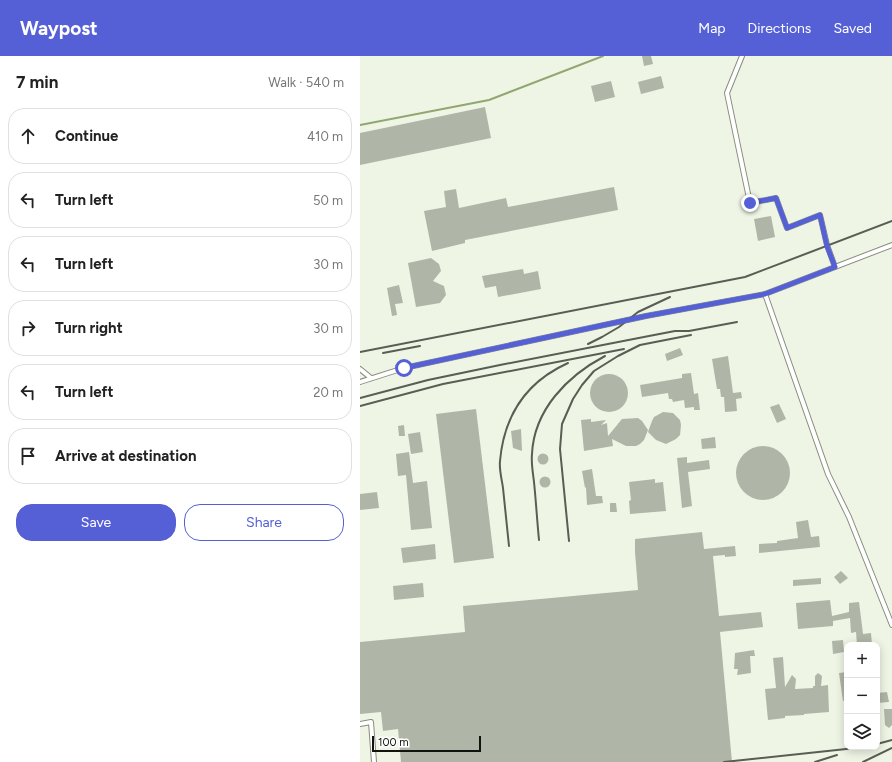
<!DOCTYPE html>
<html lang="en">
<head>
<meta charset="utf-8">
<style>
	:root { --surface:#fff; --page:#f6f6f6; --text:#222; --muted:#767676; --line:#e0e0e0; --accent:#5560d7 }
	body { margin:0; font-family:Figtree,sans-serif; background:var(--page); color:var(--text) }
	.controls { position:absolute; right:12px; bottom:12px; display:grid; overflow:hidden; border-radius:8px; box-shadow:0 2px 10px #0003 }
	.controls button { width:36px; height:36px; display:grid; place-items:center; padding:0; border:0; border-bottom:1px solid var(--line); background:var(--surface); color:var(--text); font:20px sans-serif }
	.scale { position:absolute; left:12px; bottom:10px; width:109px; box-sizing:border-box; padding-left:4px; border:2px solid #11130e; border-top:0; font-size:11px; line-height:14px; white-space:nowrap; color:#11130e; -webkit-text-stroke:3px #fff; paint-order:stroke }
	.stop { position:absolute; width:12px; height:12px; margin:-9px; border:3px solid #5560d7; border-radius:50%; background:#fff }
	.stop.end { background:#5560d7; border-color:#fff; box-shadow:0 1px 4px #0008 }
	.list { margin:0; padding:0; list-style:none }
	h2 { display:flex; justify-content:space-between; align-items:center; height:52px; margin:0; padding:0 16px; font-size:17px }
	h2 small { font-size:13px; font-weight:400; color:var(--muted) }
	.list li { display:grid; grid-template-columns:26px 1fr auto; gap:12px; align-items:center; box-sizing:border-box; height:56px; margin:0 8px 8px; padding:0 8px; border:1px solid var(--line); border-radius:16px }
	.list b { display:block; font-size:15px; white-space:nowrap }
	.list em { font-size:13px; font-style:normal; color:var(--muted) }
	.actions { display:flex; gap:8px; padding:12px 16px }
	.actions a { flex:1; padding:9px 0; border:1px solid var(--accent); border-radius:16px; text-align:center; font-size:14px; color:var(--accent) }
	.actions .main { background:var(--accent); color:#fff }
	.icon { flex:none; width:22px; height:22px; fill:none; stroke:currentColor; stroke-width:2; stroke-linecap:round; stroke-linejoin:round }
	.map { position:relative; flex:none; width:532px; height:706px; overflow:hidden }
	header { display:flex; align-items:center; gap:24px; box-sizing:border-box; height:56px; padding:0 20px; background:var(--accent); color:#fff }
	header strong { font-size:19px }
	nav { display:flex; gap:22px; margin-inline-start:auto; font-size:14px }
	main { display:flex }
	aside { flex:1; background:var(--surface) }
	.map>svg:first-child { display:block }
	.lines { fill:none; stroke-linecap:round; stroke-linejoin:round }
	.stream { stroke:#92a670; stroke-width:2 }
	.building { fill:#b0b6a7 }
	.lane-casing { stroke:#878d7e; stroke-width:6 }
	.lane { stroke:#fff; stroke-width:4 }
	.rail { stroke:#595d54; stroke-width:2 }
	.route { stroke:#5560d7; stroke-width:5 }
</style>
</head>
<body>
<header>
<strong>Waypost</strong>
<nav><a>Map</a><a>Directions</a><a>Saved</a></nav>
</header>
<main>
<aside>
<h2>7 min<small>Walk · 540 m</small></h2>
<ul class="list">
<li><svg class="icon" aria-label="ahead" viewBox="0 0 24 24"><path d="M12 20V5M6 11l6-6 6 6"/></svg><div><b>Continue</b></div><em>410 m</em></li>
<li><svg class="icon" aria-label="left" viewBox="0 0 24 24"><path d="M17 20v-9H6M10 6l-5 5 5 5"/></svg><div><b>Turn left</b></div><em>50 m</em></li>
<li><svg class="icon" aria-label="left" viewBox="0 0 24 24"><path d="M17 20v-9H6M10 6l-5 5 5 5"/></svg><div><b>Turn left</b></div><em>30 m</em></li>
<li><svg class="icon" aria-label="right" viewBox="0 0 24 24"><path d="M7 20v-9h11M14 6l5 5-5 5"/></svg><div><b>Turn right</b></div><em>30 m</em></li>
<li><svg class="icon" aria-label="left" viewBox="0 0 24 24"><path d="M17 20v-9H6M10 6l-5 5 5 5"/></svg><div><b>Turn left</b></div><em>20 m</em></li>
<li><svg class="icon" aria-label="arrive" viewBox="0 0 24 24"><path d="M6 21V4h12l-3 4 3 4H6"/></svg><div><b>Arrive at destination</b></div></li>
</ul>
<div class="actions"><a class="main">Save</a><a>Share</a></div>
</aside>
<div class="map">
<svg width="532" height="706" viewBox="0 0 532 706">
	<rect width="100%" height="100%" fill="#eef5e5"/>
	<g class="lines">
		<!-- stream -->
		<path class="stream" d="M0 69 129 44 243 0"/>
	</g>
	<!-- building -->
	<g class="building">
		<path d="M282 0H291L293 8 284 10Z"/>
		<path d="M301 20 304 32 281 38 278 26Z"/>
		<path d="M251 25 255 41 235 46 231 30Z"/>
		<path d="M125 51 131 82 0 109V77Z"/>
		<path d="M254 131 258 154 105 184V187L72 195 64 155 86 151 84 135 96 133 99 152 146 142 148 151Z"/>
		<path d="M411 160 415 181 398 185 394 163Z"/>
		<path d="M71 202 79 208 81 215 73 225 84 230 86 239 80 247 56 251 48 207Z"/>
		<path d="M163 213 164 218 178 215 181 233 138 241 136 230 125 232 122 220Z"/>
		<path d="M39 229 43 247 35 248 37 259 32 260 27 232Z"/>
		<path d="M320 292 323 299 307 305 305 298Z"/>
		<path d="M368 300 373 337 381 336 382 342 376 343 377 355 365 356 364 341H361L360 333H357L352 303Z"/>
		<path d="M331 317 334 338 338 337 340 354H334V351L325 352 324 344 313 346 312 343H309L308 337 282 341 280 329 322 322V318Z"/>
		<circle cx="249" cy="337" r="19"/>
		<path d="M419 348 426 363 417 367 410 351Z"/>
		<path d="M116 353 134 502 94 507 76 358Z"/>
		<path d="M303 356 313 357 320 364 321 369 320 379 316 383 306 388 296 384 288 376 292 365 294 361Z"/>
		<path d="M278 362 282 365 288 374 284 384 280 388 276 390H266L252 383 253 390 224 395 221 364 231 363V366L246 364 241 369 247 367 248 380 262 363Z"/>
		<path d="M44 369 45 380H39L38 370Z"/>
		<path d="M161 373 162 395 153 392 151 375Z"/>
		<path d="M60 376 63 396 51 398 48 378Z"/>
		<path d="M355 381 356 392 342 393 341 383Z"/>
		<circle cx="403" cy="417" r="27"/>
		<path d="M49 396 53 427 67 425 72 472 51 474 46 419 38 420 36 398Z"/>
		<circle cx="183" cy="403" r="5.5"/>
		<path d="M327 401V407L349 404 350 413 328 416 332 450 322 452 317 402Z"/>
		<path d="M232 413 236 440H242L243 447 227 449 226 431 225 432 222 415Z"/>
		<circle cx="185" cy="426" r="5.5"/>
		<path d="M295 423V427L303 426 306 455 270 458 269 445 271 444 269 426Z"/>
		<path d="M17 436 19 452 0 454V438Z"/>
		<path d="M250 447H256L257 456H250Z"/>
		<path d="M448 464 451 481 459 480 460 491 399 497V488L417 487V485L438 482 436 466Z"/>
		<path d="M342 476 344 493 375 490 376 500 365 501V499L353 500 359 560 401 556 403 571 360 576 372 706H41L38 673 23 675 21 656 0 658V586L105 576 103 550 278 534 275 496V483Z"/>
		<path d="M75 488 76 503 43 507 41 492Z"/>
		<path d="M481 515 488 522 480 528 474 521Z"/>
		<path d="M461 522V528L433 530V524Z"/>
		<path d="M63 527 64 541 34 544 33 530Z"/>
		<path d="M470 544 472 560 489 556V547L499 546 503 578 511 577 512 589H497L496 576 491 577 490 562 473 565V570L438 573 436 547Z"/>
		<path d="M483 584 484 596 473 598 472 585Z"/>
		<path d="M394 594 395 600H390L391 617 377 619 378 613H374L375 597Z"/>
		<path d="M423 601 425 631 432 619 436 623 435 633 453 632V630H455V620L458 617 462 620 461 630 468 629 469 656 444 658V659L425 660V662L408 664 405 633 416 632 413 602Z"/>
		<path d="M487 616V645H483L479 617Z"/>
		<path d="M527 636 529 646 517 647V637Z"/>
		<path d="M524 653H532V669L529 672 525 669Z"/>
	</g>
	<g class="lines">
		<!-- lane casing -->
		<g class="lane-casing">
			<g id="lane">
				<path d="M382 0 367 37 390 147 416 142 427 172 460 159 467 189 475 211"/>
				<path d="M405 238 468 418 489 461 532 569"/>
				<path d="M0 313 11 322"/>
				<path d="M0 326 44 312 286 260 405 238 532 189"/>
				<path d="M0 668 11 666 14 706"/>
			</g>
		</g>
		<!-- lane -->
		<use href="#lane" class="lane"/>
		<!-- rail -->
		<g class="rail">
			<path d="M228 288 242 281 259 271 278 256 310 241"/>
			<path d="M0 296 385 221 532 165"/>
			<path d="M23 297 60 290"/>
			<path d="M0 342 68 324 140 309 289 280 315 275H329L377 266"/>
			<path d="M0 350 83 328 264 293"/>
			<path d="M179 484C177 464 176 445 174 426 173 417 171 407 172 398 174 354 207 320 245 300"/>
			<path d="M209 485 200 393 202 368 213 343 222 329 234 315 258 300 280 289 331 279"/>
			<path d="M149 490C147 471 145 452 143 432 142 424 139 414 140 405 144 360 166 326 208 307"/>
			<path d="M517 688 532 684"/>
			<path d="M364 706 505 691"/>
			<path d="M455 706 477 699"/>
			<path d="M503 706 532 692"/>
		</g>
	</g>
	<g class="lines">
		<!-- route -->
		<path class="route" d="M44 312 286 260 405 238 475 211 467 190 460 159 427 172 416 142 390 147"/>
	</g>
</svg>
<div class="controls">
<button>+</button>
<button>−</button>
<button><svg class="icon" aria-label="layers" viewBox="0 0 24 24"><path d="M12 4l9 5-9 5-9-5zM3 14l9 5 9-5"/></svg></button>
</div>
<div class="scale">100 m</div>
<div class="stop" style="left:44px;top:312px"></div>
<div class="stop end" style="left:390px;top:147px"></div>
</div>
</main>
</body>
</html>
